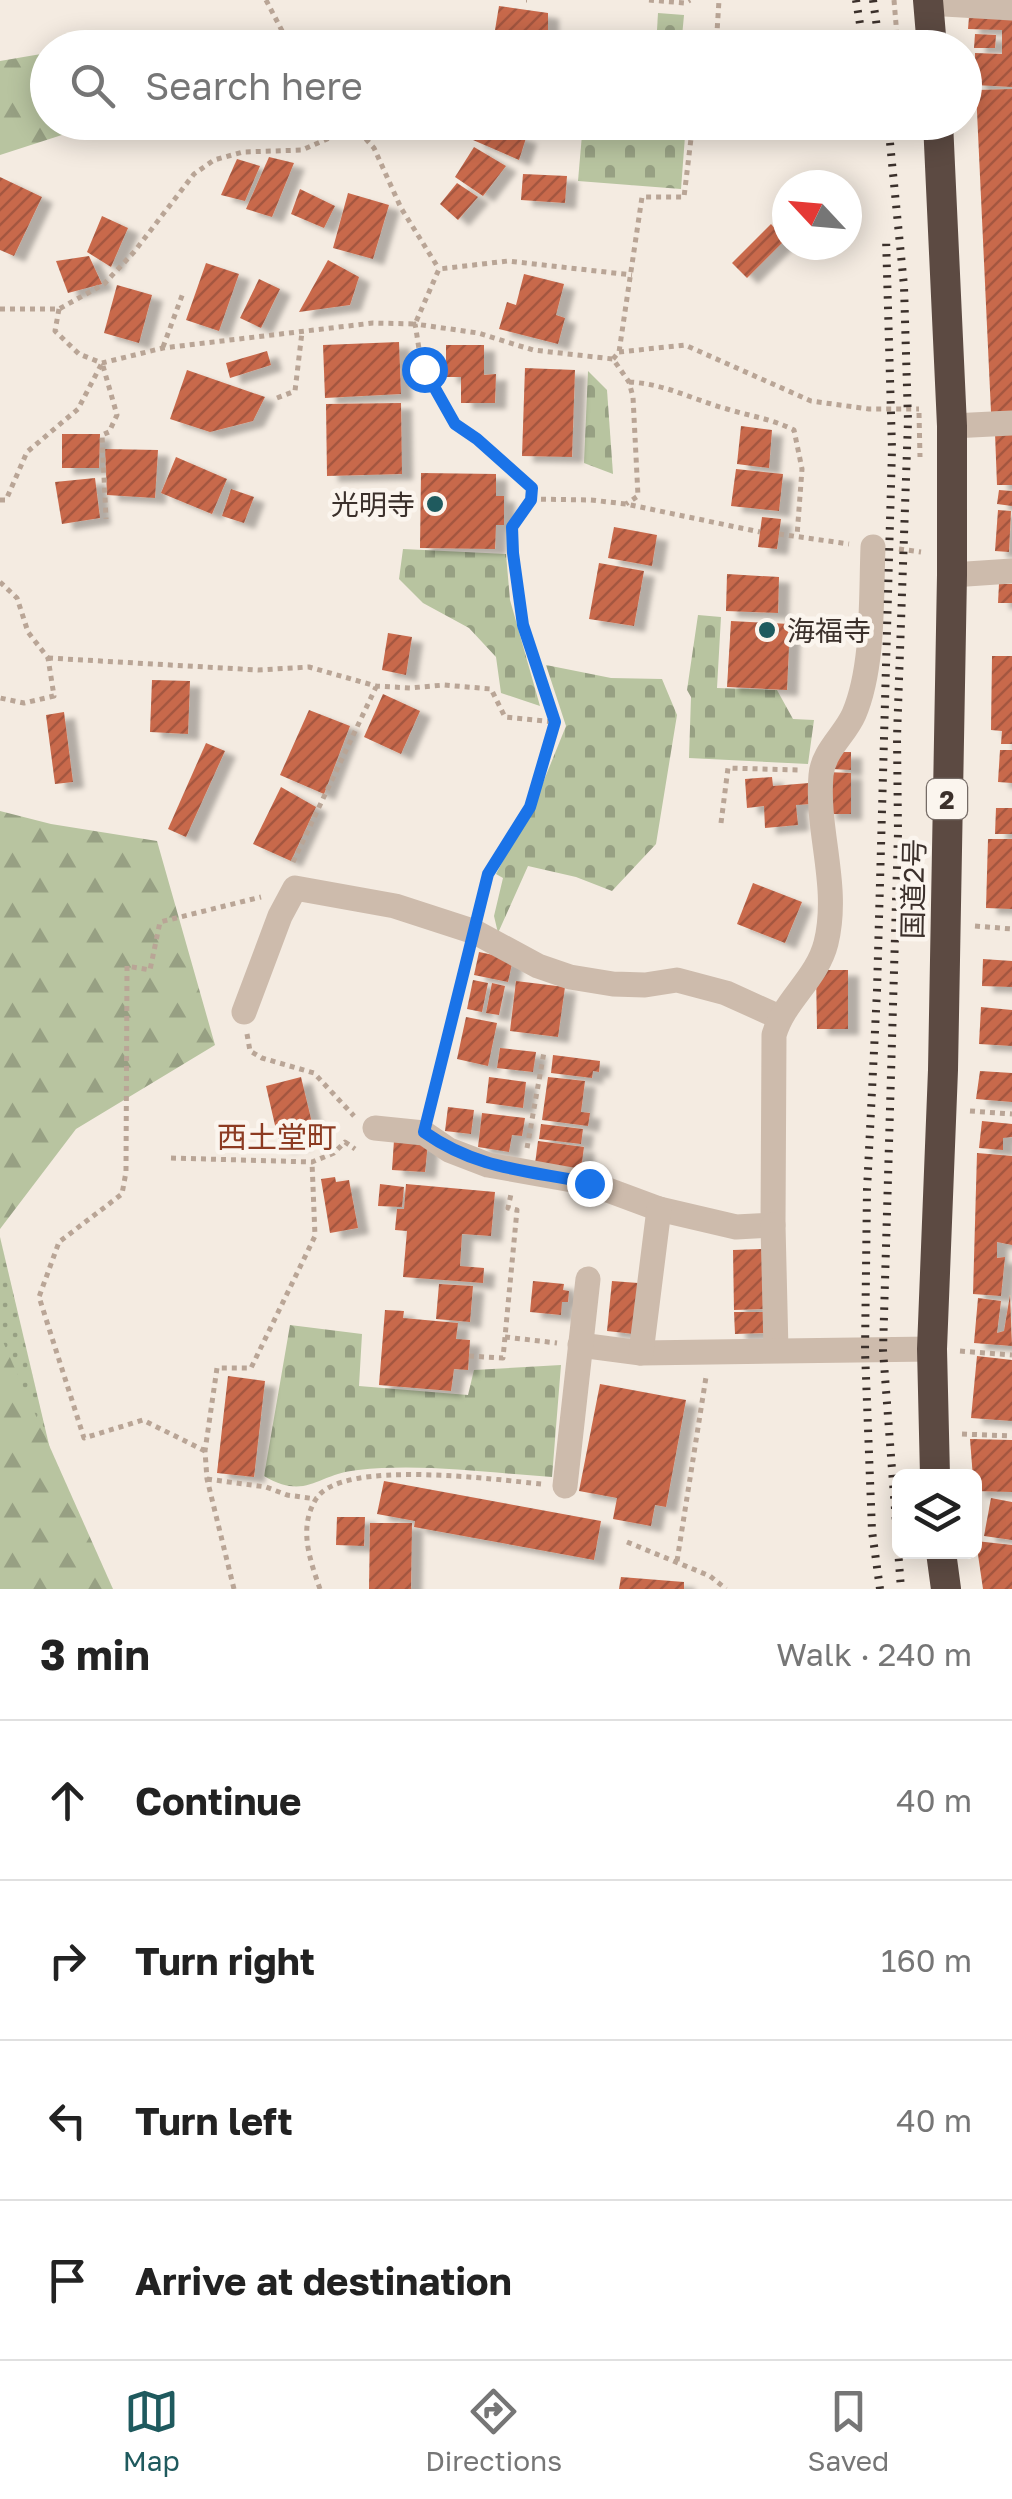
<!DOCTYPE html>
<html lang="en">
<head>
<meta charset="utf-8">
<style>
	:root { --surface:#fff; --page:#f2f2f2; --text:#222; --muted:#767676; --line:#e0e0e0; --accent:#1f5a5e }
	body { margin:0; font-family:"Golos Text","Noto Sans JP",sans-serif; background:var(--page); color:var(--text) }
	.controls { position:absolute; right:30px; bottom:30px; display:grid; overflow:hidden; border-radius:15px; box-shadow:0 5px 25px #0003 }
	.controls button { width:90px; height:90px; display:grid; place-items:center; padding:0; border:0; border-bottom:2px solid var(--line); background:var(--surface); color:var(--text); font:50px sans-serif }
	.compass { position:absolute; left:772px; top:170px; width:90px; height:90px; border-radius:50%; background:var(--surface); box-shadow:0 5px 25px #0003; rotate:296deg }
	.stop { position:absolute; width:30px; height:30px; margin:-22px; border:8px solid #1a73e8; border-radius:50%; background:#fff }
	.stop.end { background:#1a73e8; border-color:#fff; box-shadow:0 2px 10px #0008 }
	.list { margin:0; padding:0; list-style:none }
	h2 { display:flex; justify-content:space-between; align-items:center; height:130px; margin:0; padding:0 40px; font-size:42px }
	h2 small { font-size:32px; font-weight:400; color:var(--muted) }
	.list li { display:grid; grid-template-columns:65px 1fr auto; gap:30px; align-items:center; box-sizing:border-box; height:160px; padding:0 40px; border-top:2px solid var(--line) }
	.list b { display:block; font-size:38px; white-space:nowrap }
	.list em { font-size:32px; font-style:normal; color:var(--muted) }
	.icon { flex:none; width:55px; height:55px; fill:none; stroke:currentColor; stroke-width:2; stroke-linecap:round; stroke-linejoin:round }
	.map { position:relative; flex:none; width:1012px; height:1589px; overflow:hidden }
	.search { position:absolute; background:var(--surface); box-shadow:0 5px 25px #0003; left:30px; right:30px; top:30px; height:110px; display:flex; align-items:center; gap:25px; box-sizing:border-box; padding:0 35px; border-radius:55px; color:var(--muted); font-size:38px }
	.sheet { height:770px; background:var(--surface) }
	nav { display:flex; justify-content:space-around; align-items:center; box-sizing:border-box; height:140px; border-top:2px solid var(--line); background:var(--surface); font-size:28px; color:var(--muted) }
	nav a { display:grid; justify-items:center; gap:5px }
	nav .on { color:var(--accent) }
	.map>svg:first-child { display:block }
	.grass { fill:url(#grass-dots) }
	.forest { fill:url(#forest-firs) }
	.cemetery { fill:url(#cemetery-stones) }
	.building { fill:url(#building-hatch); filter:url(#shadow) }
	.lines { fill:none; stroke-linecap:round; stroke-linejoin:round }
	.path { stroke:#b9a596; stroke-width:5; stroke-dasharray:5 5; stroke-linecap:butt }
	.minor { stroke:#cdbbac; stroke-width:25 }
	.highway { stroke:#5c4a42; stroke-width:30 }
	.rail { stroke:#3b302b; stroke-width:8; stroke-dasharray:2.5 8; stroke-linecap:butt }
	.route { stroke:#1a73e8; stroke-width:12 }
	.poi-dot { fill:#1f5a5e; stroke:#fbf5ee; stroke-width:4 }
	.labels { text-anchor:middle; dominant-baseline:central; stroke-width:9; stroke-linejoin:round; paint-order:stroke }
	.shield { fill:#fbf5ee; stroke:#756b66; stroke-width:2.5 }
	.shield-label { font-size:25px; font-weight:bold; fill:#3b302b }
	.poi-label { font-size:28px; fill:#3b302b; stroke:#fbf5ee; text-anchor:end }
	.street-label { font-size:28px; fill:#3b302b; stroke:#fbf5ee }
	.neighbourhood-label { font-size:30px; fill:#8c3b22; stroke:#fbf5ee }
</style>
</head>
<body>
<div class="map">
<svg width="1012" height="1589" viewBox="0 0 1012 1589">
	<defs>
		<pattern id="grass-dots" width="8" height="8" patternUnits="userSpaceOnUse" patternTransform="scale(2.5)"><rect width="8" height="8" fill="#b8c4a0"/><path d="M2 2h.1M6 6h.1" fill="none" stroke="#97a083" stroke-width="1.8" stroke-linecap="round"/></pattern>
		<pattern id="forest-firs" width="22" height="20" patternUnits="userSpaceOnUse" patternTransform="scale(2.5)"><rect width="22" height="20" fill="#b8c4a0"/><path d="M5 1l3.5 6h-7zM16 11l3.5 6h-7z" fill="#97a083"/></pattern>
		<pattern id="cemetery-stones" width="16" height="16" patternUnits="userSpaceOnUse" patternTransform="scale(2.5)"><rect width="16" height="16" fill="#b8c4a0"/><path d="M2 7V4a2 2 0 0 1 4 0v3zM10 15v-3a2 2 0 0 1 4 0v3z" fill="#97a083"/></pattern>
		<pattern id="building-hatch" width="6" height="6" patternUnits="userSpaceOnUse" patternTransform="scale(2.5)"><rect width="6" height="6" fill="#c8694b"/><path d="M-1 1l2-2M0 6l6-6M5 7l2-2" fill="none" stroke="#a4573f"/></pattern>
		<filter id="shadow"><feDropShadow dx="11" dy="6" stdDeviation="2.5" flood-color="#0004"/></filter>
	</defs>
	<rect width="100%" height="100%" fill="#f4ebe1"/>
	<!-- grass -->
	<path class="grass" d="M0 1237 83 1589H0Z"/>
	<!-- forest -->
	<g class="forest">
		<path d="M47 53 48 122 99 123 0 155V61Z"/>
		<path d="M0 811 51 824 157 841 215 1045 76 1129 0 1229Z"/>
		<path d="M0 1335 113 1589H0Z"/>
	</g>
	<!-- cemetery -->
	<g class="cemetery">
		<path d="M658 13 684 15 681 47H656Z"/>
		<path d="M583 123H686L681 189 578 181Z"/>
		<path d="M588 371 607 390 613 474 584 463Z"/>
		<path d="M403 549 506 554 510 600 540 706 501 693 496 657 469 628 423 603 399 579Z"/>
		<path d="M698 615 721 617 717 688 777 690 793 719 814 720 808 764 689 758 691 697 687 690Z"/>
		<path d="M546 665 611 678 662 679 677 715 656 844 612 891 576 877 528 866 498 933 494 916 503 878 496 874 538 795 566 726Z"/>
		<path d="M290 1325 362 1334 359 1386 468 1395 474 1370 561 1365 552 1477C488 1473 422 1463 358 1470 316 1474 307 1501 264 1476Z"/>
	</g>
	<!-- building -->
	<g class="building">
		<path d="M499 6 548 13V48H492Z"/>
		<path d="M969 17 1012 19V87L975 85V53L1002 54V30L968 29Z"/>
		<path d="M394 34H422V48H393Z"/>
		<path d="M975 34 996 35 995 48H974Z"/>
		<path d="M1012 89V411L991 412 976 90Z"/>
		<path d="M479 122 526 138 519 160 473 140Z"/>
		<path d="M474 147 506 166 483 196 455 177Z"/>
		<path d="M269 157 294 163 272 217 246 209Z"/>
		<path d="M237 159 260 166 245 201 221 195Z"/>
		<path d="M523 174 567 176 565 203 521 200Z"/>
		<path d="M0 177 42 197 14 256 0 250Z"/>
		<path d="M457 183 478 197 458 220 440 204Z"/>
		<path d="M300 189 335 206 324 228 291 214Z"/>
		<path d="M348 193 389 205 373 259 333 248Z"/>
		<path d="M102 216 128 228 111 267 87 252Z"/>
		<path d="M771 224 785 240 747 278 732 263Z"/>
		<path d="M89 256 102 284 68 293 56 261Z"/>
		<path d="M328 260 359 277 350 305 299 312Z"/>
		<path d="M206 263 239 274 219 331 186 320Z"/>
		<path d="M524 274 564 284 556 315 565 318 558 344 499 329 507 302 516 305Z"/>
		<path d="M259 279 280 289 261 328 240 318Z"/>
		<path d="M117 285 152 295 139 343 104 333Z"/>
		<path d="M399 342 401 394 325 398 323 345Z"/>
		<path d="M446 345H484V375L496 374 495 403H461V377H446Z"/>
		<path d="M267 351 271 365 230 378 226 363Z"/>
		<path d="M525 368 575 370 572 457 522 456Z"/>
		<path d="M187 370 265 397 253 421 210 432 170 419Z"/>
		<path d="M401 403 402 474 327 476 326 404Z"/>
		<path d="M741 426 772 430 769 468 737 464Z"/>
		<path d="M995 433H1012V485H997Z"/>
		<path d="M62 434H100L99 468H62Z"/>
		<path d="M105 449 158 450 155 498 107 495Z"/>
		<path d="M176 457 227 479 212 514 161 493Z"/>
		<path d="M736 469 783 474 779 511 731 506Z"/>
		<path d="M421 473 496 474V496H504V525H496L495 549 420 548Z"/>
		<path d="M95 478 100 518 62 524 55 482Z"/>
		<path d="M231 489 254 497 244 523 222 516Z"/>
		<path d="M999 490 1012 491V506L997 504Z"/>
		<path d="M998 510 1011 511 1009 552 995 551Z"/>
		<path d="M762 517 781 519 777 549 758 547Z"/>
		<path d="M614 527 657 535 652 566 608 558Z"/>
		<path d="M599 563 644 571 634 626 589 619Z"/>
		<path d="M727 574 779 577 778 613 726 611Z"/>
		<path d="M999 584H1012V603H998Z"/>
		<path d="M731 621 790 624 787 690 727 687Z"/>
		<path d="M388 633 412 637 406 675 382 670Z"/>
		<path d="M992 656H1012V744H1001L1002 731 991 730Z"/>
		<path d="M152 680 190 681 188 734 150 732Z"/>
		<path d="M383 694 420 711 401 754 364 737Z"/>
		<path d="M309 710 350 726 324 794 280 775Z"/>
		<path d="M64 712 73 782 55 784 46 715Z"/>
		<path d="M206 743 225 751 186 837 168 829Z"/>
		<path d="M1000 750H1012V783L998 782Z"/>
		<path d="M832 752H851V770L832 769Z"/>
		<path d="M826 772 851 773V814H825Z"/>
		<path d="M772 777 773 786 809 783 811 804 796 805 798 825 765 828 764 806 747 808 745 779Z"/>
		<path d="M281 787 316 807 291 861 253 844Z"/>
		<path d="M996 808H1012V834H995Z"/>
		<path d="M988 839H1012V909L986 908Z"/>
		<path d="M753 883 802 902 785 943 737 924Z"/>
		<path d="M479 952 513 959 508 982 474 975Z"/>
		<path d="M983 959 1012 961V987L982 986Z"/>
		<path d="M816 970H848V1029H817Z"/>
		<path d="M473 980 488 983 482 1012 467 1009Z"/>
		<path d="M516 981 565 987 558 1037 510 1031Z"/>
		<path d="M492 983 505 986 499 1015 486 1013Z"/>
		<path d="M981 1007 1012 1010V1046L979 1044Z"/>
		<path d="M466 1017 497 1023 488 1066 457 1059Z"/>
		<path d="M500 1048 536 1052 533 1072 497 1068Z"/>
		<path d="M553 1055 600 1061 599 1072 593 1071 592 1078 551 1073Z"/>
		<path d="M980 1071 1012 1073V1102L976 1099Z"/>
		<path d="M301 1077 313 1127 298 1131 301 1143 280 1147 266 1086Z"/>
		<path d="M489 1077 526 1082 523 1108 486 1103Z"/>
		<path d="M548 1077 585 1081 581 1112 590 1113 588 1126 542 1120Z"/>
		<path d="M448 1107 474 1110 471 1134 445 1131Z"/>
		<path d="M482 1113 525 1118 522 1136 512 1135 509 1152 478 1147Z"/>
		<path d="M982 1121 1012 1124V1137L1003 1138V1150L979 1148Z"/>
		<path d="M541 1124 583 1129 581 1144 539 1139Z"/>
		<path d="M394 1140 428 1143 425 1172 392 1170Z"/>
		<path d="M538 1141 584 1147 581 1169 535 1164Z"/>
		<path d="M977 1153 1012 1156V1245L997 1242V1258L1005 1257 1001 1296 973 1294Z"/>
		<path d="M335 1177 336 1182 349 1180 358 1228 330 1233 321 1179Z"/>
		<path d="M380 1184 404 1187 402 1207 378 1206Z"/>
		<path d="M406 1184 495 1192 491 1236 462 1234 460 1266 484 1268 483 1283 403 1277 407 1231 395 1230 397 1209H404Z"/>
		<path d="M762 1249 764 1309 734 1310 733 1250Z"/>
		<path d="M533 1281 564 1284 563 1290 569 1291 568 1302H562L561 1315 530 1312Z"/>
		<path d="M612 1281 638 1283 634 1334 607 1331Z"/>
		<path d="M439 1284 473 1286 470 1322 436 1319Z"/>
		<path d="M1010 1295 1012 1346 974 1343 978 1298 1001 1301 997 1333 1004 1331Z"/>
		<path d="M385 1310 404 1311 403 1318 458 1323 456 1339 470 1340 468 1370 454 1369 451 1391 379 1385Z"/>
		<path d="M734 1312H763L764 1333 735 1334Z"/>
		<path d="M977 1356 1012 1360V1421L971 1418Z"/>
		<path d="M228 1376 265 1381 254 1477 217 1473Z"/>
		<path d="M600 1384 686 1400 666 1507 655 1505 651 1526 613 1519 617 1498 579 1491Z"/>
		<path d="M970 1439 1012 1440V1492L974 1491Z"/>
		<path d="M384 1481 601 1521 594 1560 414 1527 415 1521 377 1514Z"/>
		<path d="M991 1498 1012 1502V1540L984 1536Z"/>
		<path d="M337 1517H365L364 1546 336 1545Z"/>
		<path d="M370 1523H412L411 1589H369Z"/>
		<path d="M976 1541 1012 1545V1589H983Z"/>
		<path d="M621 1577 684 1582V1589H619Z"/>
	</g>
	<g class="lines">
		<!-- path -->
		<g class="path">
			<path d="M266 0 291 48"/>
			<path d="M526 0H527"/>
			<path d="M649 0 685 3 690 0"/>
			<path d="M894 0 898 48"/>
			<path d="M716 48 719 0"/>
			<path d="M904 122 906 137"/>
			<path d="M0 309H59L104 284 134 252 194 174 214 160 243 152 302 150 355 127 374 148 401 208 439 269"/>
			<path d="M59 309 55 331 79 354 102 363 163 348 373 323 415 324 439 269 508 261 632 275"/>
			<path d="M163 347 183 293"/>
			<path d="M619 352 685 345 811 401 869 409H919"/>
			<path d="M613 359 619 352 642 197H684L693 122"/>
			<path d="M103 366 117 415 109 432 102 435 106 519"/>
			<path d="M629 382C666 384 691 399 727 409 750 416 772 419 794 430L802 469 797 536"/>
			<path d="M277 398 295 391 302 332"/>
			<path d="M919 413 920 457"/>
			<path d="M531 499 591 500 626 504 760 532"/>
			<path d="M0 500H6L27 452 78 409 102 363"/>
			<path d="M779 534 849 544"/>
			<path d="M899 549 921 552"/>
			<path d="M0 582 17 598 28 632 48 658 54 696 24 703 0 698"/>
			<path d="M48 658 258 670 309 667 376 686 410 688 444 685 491 689 505 717 554 722"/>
			<path d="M721 823 728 768 798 770"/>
			<path d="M293 862 376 687"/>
			<path d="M481 905 488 874 530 807 555 722 523 625 513 553 512 527 531 499 532 488C493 453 443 423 425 371 419 357 418 339 415 324L478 333 533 350 613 359 629 382 633 397 638 496 626 504"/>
			<path d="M975 926 1012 929"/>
			<path d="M247 1034 250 1051 262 1058 314 1073 354 1116"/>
			<path d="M431 1108 469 959"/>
			<path d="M970 1111 1012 1114"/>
			<path d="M527 1148 544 1052"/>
			<path d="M171 1158 312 1162 334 1153 345 1142 355 1149"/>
			<path d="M505 1337 557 1343"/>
			<path d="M960 1351 1012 1355"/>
			<path d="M469 1356 503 1358 517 1210 508 1208 511 1194"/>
			<path d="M962 1434 1012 1436"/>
			<path d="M205 1451 143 1420 84 1438 39 1297 59 1242 122 1194 126 1172 127 966 150 970 160 922 261 897"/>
			<path d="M207 1479 266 1487 287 1495 316 1499"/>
			<path d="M627 1542 710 1576 726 1589"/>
			<path d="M677 1561 706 1377"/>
			<path d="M234 1589 207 1479 205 1451 217 1368H251L315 1236 312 1162"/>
			<path d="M320 1589C310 1560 298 1528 316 1499 341 1458 497 1480 542 1484"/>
		</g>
		<!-- minor -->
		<g class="minor">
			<path d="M928 3 1012 8"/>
			<path d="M952 426 1012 423"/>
			<path d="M952 575 1012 571"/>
			<path d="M244 1012 280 916 295 888 395 906 475 932 538 966 570 977 613 984 645 985 677 980 726 993 779 1017"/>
			<path d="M375 1128 424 1133 449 1150 488 1165 589 1183 659 1209 736 1227 773 1225 774 1035C784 1000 817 979 826 943 840 886 816 831 821 775 823 751 845 735 854 714 874 667 871 598 873 547"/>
			<path d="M773 1225 776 1350"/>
			<path d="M580 1345 641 1353 932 1349"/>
			<path d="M641 1353 659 1209"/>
			<path d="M565 1486 588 1279"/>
		</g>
		<!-- highway -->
		<g class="highway">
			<path d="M928 0 932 48"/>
			<path d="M935 1476 932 1349 943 1070 952 575V426L938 122"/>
			<path d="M941 1552 946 1589"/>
		</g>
		<!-- rail -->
		<g class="rail">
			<path d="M856 0 864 48"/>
			<path d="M873 0 880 48"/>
			<path d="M888 122 904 286 908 421 897 737 898 833 883 1350 901 1589"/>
			<path d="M880 1589 872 1531 865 1351 867 1190 877 991 892 449 886 237"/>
		</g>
	</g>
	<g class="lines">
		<!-- route -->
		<path class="route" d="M424 369 455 424 477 439 532 488 531 500 512 527 513 553 523 625 555 722 530 807 488 874 424 1132C478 1170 527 1170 589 1183"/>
	</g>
	<!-- markers -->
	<g class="poi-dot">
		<circle cx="435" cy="504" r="10"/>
		<circle cx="767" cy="630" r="10"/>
	</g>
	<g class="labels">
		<!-- shield labels -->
		<rect class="shield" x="927" y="779" width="40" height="40" rx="8"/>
		<g class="shield-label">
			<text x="947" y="799">2</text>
		</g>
		<!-- poi labels -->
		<g class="poi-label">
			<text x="415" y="504">光明寺</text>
			<text x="787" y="630" text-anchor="start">海福寺</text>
		</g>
		<!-- street labels -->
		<g class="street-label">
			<text transform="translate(913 889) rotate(-89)">国道2号</text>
		</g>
		<!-- neighbourhood labels -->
		<g class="neighbourhood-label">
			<text x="277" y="1137">西土堂町</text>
		</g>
	</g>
</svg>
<div class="controls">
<button><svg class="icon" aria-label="layers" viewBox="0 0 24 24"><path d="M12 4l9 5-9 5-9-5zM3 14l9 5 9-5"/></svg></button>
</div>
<svg class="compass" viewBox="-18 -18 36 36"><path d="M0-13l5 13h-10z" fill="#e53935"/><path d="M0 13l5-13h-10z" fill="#767676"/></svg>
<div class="stop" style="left:424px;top:369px"></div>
<div class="stop end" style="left:589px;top:1183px"></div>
<div class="search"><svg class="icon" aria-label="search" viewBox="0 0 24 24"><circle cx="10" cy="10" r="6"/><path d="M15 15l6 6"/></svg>Search here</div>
</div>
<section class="sheet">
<h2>3 min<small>Walk · 240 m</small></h2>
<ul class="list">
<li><svg class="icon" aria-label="ahead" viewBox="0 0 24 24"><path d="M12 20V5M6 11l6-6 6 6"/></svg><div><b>Continue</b></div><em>40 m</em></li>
<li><svg class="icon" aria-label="right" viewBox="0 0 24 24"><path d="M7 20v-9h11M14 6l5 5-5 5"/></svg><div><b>Turn right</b></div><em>160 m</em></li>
<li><svg class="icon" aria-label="left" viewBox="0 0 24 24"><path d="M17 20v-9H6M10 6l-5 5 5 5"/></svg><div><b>Turn left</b></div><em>40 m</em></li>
<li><svg class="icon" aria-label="arrive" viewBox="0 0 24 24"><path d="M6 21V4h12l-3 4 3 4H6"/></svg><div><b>Arrive at destination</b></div></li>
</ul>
</section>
<nav>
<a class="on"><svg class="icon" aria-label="map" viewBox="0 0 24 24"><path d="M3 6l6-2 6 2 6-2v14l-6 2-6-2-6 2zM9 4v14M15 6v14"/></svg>Map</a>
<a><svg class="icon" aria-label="directions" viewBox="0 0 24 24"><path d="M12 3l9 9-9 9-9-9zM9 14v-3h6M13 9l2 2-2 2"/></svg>Directions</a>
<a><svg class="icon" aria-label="saved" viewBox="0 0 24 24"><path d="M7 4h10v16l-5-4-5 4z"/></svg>Saved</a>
</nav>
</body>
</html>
